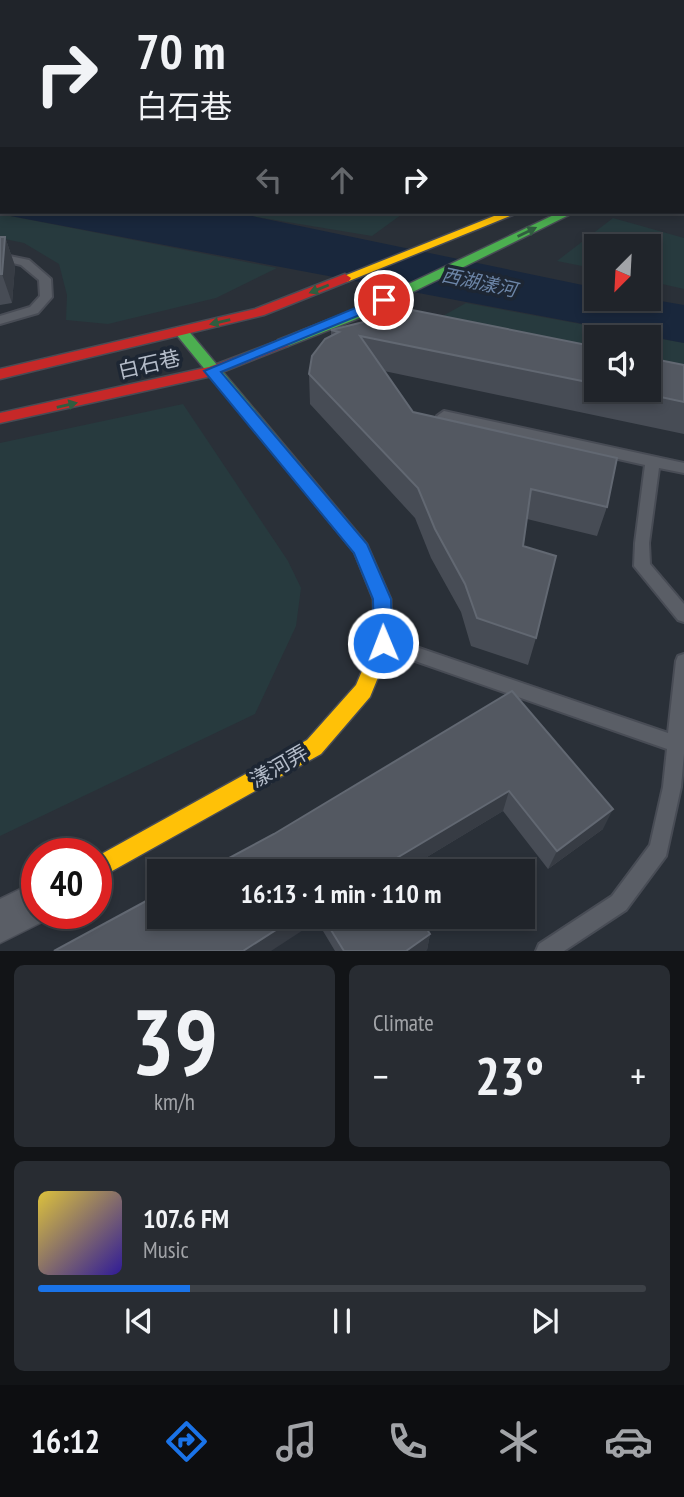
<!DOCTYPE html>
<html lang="en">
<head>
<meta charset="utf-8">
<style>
	body { margin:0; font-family:"PT Sans Narrow","Noto Sans SC",sans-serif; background:#282c32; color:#f1f3f6; height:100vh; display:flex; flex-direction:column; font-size:26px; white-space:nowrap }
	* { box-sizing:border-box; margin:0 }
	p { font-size:23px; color:#a2a4a8 }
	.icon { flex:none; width:38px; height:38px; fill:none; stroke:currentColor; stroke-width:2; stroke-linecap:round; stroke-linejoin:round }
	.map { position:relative; height:951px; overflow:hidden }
	.sheet { display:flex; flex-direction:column; gap:14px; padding:14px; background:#121417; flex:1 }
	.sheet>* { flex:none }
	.hud { position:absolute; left:0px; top:0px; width:684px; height:214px; box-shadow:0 4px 10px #0003,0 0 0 2px #3d4147; background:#20242a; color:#f1f3f6; overflow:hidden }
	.needle { width:46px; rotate:204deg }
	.controls { position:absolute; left:584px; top:234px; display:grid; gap:14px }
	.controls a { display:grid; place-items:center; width:77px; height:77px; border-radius:0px; background:#20242a; box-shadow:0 4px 10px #0003,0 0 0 2px #3d4147; font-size:35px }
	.speed { position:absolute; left:21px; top:838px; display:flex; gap:14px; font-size:35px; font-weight:700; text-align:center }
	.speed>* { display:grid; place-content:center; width:91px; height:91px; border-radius:50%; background:#20242a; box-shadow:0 4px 10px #0003,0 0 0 2px #3d4147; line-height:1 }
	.speed .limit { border:10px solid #d22; background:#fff; color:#111 }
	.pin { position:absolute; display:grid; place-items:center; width:60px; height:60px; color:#fff; margin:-30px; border:4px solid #fff; border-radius:50%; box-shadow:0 2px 7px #0007 }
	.me { position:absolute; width:77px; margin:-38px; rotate:359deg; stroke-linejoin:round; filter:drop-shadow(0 0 5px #0008) }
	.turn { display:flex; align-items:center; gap:24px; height:147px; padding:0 21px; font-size:32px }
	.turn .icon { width:91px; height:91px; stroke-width:2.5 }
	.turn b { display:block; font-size:49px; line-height:60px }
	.lanes { display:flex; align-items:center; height:66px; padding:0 21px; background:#0003; justify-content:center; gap:35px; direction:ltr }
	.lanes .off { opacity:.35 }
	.big { font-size:52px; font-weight:700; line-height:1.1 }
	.sheet .tile { flex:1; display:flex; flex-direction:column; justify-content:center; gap:10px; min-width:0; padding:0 24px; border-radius:10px; background:#282c32 }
	.sheet .dial { align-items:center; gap:0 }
	.dial b { font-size:91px; line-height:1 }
	.song { display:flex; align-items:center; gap:21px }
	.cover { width:84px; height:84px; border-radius:10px; background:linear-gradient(135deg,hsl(50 70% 55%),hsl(250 70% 35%)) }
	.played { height:7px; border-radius:4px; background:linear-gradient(90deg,#1a73e8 25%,#3d4147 25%) }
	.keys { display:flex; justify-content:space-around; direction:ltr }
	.heat { display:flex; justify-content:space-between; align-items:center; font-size:38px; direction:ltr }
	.sheet .tiles { flex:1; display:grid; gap:14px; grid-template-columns:1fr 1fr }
	.tile:last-child { grid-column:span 2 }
	.trip { position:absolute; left:147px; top:859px; width:388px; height:70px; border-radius:0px; background:#20242a; box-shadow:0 4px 10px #0003,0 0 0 2px #3d4147; font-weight:700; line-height:70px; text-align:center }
	.menu { display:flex; height:112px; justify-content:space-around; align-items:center; background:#0d0e11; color:#a2a4a8 }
	.menu .icon { width:49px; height:49px }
	.menu .active { color:#1a73e8 }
	.menu b { font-size:32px; color:#f1f3f6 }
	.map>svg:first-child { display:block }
	.green { fill:#273a3e }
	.water { fill:#19273c }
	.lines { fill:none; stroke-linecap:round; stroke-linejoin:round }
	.lane-casing { stroke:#484c55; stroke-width:4 }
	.street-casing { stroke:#484c55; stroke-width:3 }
	.fast-casing { stroke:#484c55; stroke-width:3 }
	.slow-casing { stroke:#484c55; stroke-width:3 }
	.jam-casing { stroke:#484c55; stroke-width:3 }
	.lane { fill:#5a5e66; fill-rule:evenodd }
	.street { fill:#5a5e66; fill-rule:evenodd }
	.fast { fill:#4caf50; fill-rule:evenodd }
	.slow { fill:#ffc107; fill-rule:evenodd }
	.jam { fill:#c62828; fill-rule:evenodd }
	.wall { fill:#474c55 }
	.shaded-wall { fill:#373c44 }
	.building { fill:#535861; stroke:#626872; stroke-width:2 }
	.oneway { fill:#305d3f }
	.route { fill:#1a73e8; stroke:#114b97; stroke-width:2 }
	.labels { text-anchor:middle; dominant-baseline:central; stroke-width:7; stroke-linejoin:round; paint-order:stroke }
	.far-water-label { font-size:19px; font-style:italic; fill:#6d86a8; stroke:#1d2633 }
	.street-label { font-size:21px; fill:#b4bcc9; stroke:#1d2633 }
</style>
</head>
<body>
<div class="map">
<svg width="684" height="951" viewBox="0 0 684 951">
	<rect width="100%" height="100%" fill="#2a3038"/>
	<path class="green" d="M226,212H405L372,236Z
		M0,214L277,268L216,298L108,324L66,320L67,295L59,264L24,243L0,238Z
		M613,218L684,238V289L649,281V247H597V269L557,261Z
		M466,303L684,343V386L649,379V338H597V368L416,331Z
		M183,404L288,561L301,588L296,626L255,714L0,836V443Z"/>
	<path class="water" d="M0,164L2,212H233L597,288V299H649L684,305V343L0,214Z"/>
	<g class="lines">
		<g class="lane-casing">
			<path id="lane" d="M0,254L29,260L51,279L52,297L38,313L0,324V316L30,307L40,296L39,280L21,265L0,260Z
				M444,411L684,463V473L659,468L649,543L650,564L684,604V622L678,620L634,566L635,543L645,465L439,419L437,416Z
				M384,636L668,733L676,661L678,656L684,654V754L681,787L666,856L626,910L564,951H536L539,944L612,896L650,845L663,787L667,749L378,648L376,643L378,638Z"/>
		</g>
		<g class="street-casing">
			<path id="street" d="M37,881V914H53L52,917L0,943V899Z"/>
		</g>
		<g class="fast-casing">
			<path id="fast" d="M682,125H684V131H682Z
				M682,154H684V160H682Z
				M560,212H575L364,316L288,346L283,347L276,343L278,340L354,310Z
				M181,327L186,328L367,544L391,599L392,630L389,635L383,638L377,635L374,630L373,599L354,552L176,334L174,331L176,328Z"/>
		</g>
		<g class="slow-casing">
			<path id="slow" d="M504,212H520L349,281L345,282L339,278Z
				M383,622L389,625L392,643L370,697L321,754L96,880V857L307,740L356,685L374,643L377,625Z"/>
		</g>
		<g class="jam-casing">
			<path id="jam" d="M345,274L351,278L349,281L264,315L0,379V369L255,309Z
				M283,339L288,340L290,343L288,346L212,376L0,423V413L209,367Z"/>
		</g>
		<use href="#lane" class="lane"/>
		<use href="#street" class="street"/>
		<use href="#fast" class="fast"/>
		<use href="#slow" class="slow"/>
		<use href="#jam" class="jam"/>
	</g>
	<path class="wall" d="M54,0H131L134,2H55Z
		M403,0H484L483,2H403Z
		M0,60L2,61V118H0Z
		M0,237H5L15,266L12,303L0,305Z
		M331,330L597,347V390H649L684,365V434L384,371L413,412L607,507L597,536L527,519L523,546L536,638L528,665L471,646L461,612L431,558L415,518L310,404L309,374L331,335Z
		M512,691L603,829L548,869L503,811L402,872H203L274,834Z
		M159,917H419L430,934L427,950L425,951H335L317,921Z"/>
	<path class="shaded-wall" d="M467,0H484L483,2H467Z
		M684,73V95L682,96V74Z
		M5,237L15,266L12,303L2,274Z
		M509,791L503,811L402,872H385V865Z
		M613,809L603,829L548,869L557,851Z
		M296,917H317V921L271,951H243Z
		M430,934L427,950L425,951H406Z"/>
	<path class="building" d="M81,0H131L134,2H84Z
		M361,0H398L402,2H361Z
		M554,0H684V73L682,74V2H553Z
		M0,60L2,61V92H0Z
		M0,237H5L2,274H0Z
		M412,310L597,347V384L360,336L413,412L617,458L607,507L531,489L523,546L556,556L536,638L477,618L465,584L435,529L418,488L309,374L312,356L325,339L339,332L331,330Z
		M649,358L684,365V402L628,390H649Z
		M512,691L613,809L557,851L509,791L385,865L390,872H203L274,834Z
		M159,894V917H296L243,951H54Z
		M323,917H419L430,934L406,951H344Z"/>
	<defs><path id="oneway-solid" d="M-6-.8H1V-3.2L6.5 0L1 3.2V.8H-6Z" transform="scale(1.75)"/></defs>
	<g class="oneway">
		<use href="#oneway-solid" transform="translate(527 232) rotate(-26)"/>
		<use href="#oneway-solid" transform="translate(319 289) rotate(158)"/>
		<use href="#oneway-solid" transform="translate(220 322) rotate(167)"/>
		<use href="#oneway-solid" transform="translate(67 405) rotate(-13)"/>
	</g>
	<path class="route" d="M384,296L389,298V303L221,372L367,544L391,599L392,643L390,648H377L374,643L373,599L354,553L204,371Z"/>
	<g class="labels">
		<g class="far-water-label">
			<text transform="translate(479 282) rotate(12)">西湖漾河</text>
		</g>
		<g class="street-label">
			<text transform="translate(149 364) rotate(-13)">白石巷</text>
			<text transform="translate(279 766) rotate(-30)">漾河弄</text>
		</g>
	</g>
</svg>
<div class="controls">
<a><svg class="needle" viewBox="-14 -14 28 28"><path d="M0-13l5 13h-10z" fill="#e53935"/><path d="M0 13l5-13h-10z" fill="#a2a4a8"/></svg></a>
<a><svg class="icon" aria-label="sound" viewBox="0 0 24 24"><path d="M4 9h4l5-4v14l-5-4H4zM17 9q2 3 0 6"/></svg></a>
</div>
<div class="speed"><div class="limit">40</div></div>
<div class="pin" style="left:384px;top:300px;background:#d93025"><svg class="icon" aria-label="arrive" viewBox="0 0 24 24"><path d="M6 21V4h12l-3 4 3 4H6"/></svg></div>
<svg class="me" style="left:383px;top:643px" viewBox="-20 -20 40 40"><circle r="17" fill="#1a73e8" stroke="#fff" stroke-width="3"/><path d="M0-11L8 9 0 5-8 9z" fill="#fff"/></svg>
<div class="trip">16:13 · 1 min · 110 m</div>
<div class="hud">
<div class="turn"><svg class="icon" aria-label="right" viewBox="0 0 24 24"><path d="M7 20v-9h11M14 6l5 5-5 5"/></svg><div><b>70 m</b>白石巷</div></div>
<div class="lanes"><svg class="icon off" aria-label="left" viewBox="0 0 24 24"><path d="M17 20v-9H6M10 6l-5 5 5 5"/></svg><svg class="icon off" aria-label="ahead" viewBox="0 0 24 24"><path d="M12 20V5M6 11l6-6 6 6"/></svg><svg class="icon" aria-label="right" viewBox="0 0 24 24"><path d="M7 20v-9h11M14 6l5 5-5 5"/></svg></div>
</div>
</div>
<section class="sheet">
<div class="tiles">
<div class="tile dial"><b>39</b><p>km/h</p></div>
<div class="tile"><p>Climate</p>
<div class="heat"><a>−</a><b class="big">23°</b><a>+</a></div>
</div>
<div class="tile">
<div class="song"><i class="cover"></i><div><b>107.6 FM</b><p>Music</p></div></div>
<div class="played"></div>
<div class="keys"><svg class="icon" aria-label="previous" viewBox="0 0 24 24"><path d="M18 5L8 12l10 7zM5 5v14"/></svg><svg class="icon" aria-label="pause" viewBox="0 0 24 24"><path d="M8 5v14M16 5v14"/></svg><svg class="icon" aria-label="next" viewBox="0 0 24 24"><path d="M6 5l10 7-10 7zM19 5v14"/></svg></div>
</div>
</div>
</section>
<nav class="menu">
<b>16:12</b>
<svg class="icon active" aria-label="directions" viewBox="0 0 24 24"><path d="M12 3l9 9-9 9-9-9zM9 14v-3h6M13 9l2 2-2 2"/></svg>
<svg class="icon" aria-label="music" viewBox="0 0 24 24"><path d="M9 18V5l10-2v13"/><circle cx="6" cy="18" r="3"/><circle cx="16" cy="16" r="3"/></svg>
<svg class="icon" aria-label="phone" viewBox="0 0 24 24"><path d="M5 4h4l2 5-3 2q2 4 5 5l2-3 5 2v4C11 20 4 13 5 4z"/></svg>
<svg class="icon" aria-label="climate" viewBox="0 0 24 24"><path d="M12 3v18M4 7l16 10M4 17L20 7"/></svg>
<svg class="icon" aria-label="car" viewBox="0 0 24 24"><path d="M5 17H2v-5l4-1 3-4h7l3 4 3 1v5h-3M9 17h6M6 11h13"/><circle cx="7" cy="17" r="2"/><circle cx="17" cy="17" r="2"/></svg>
</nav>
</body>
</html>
